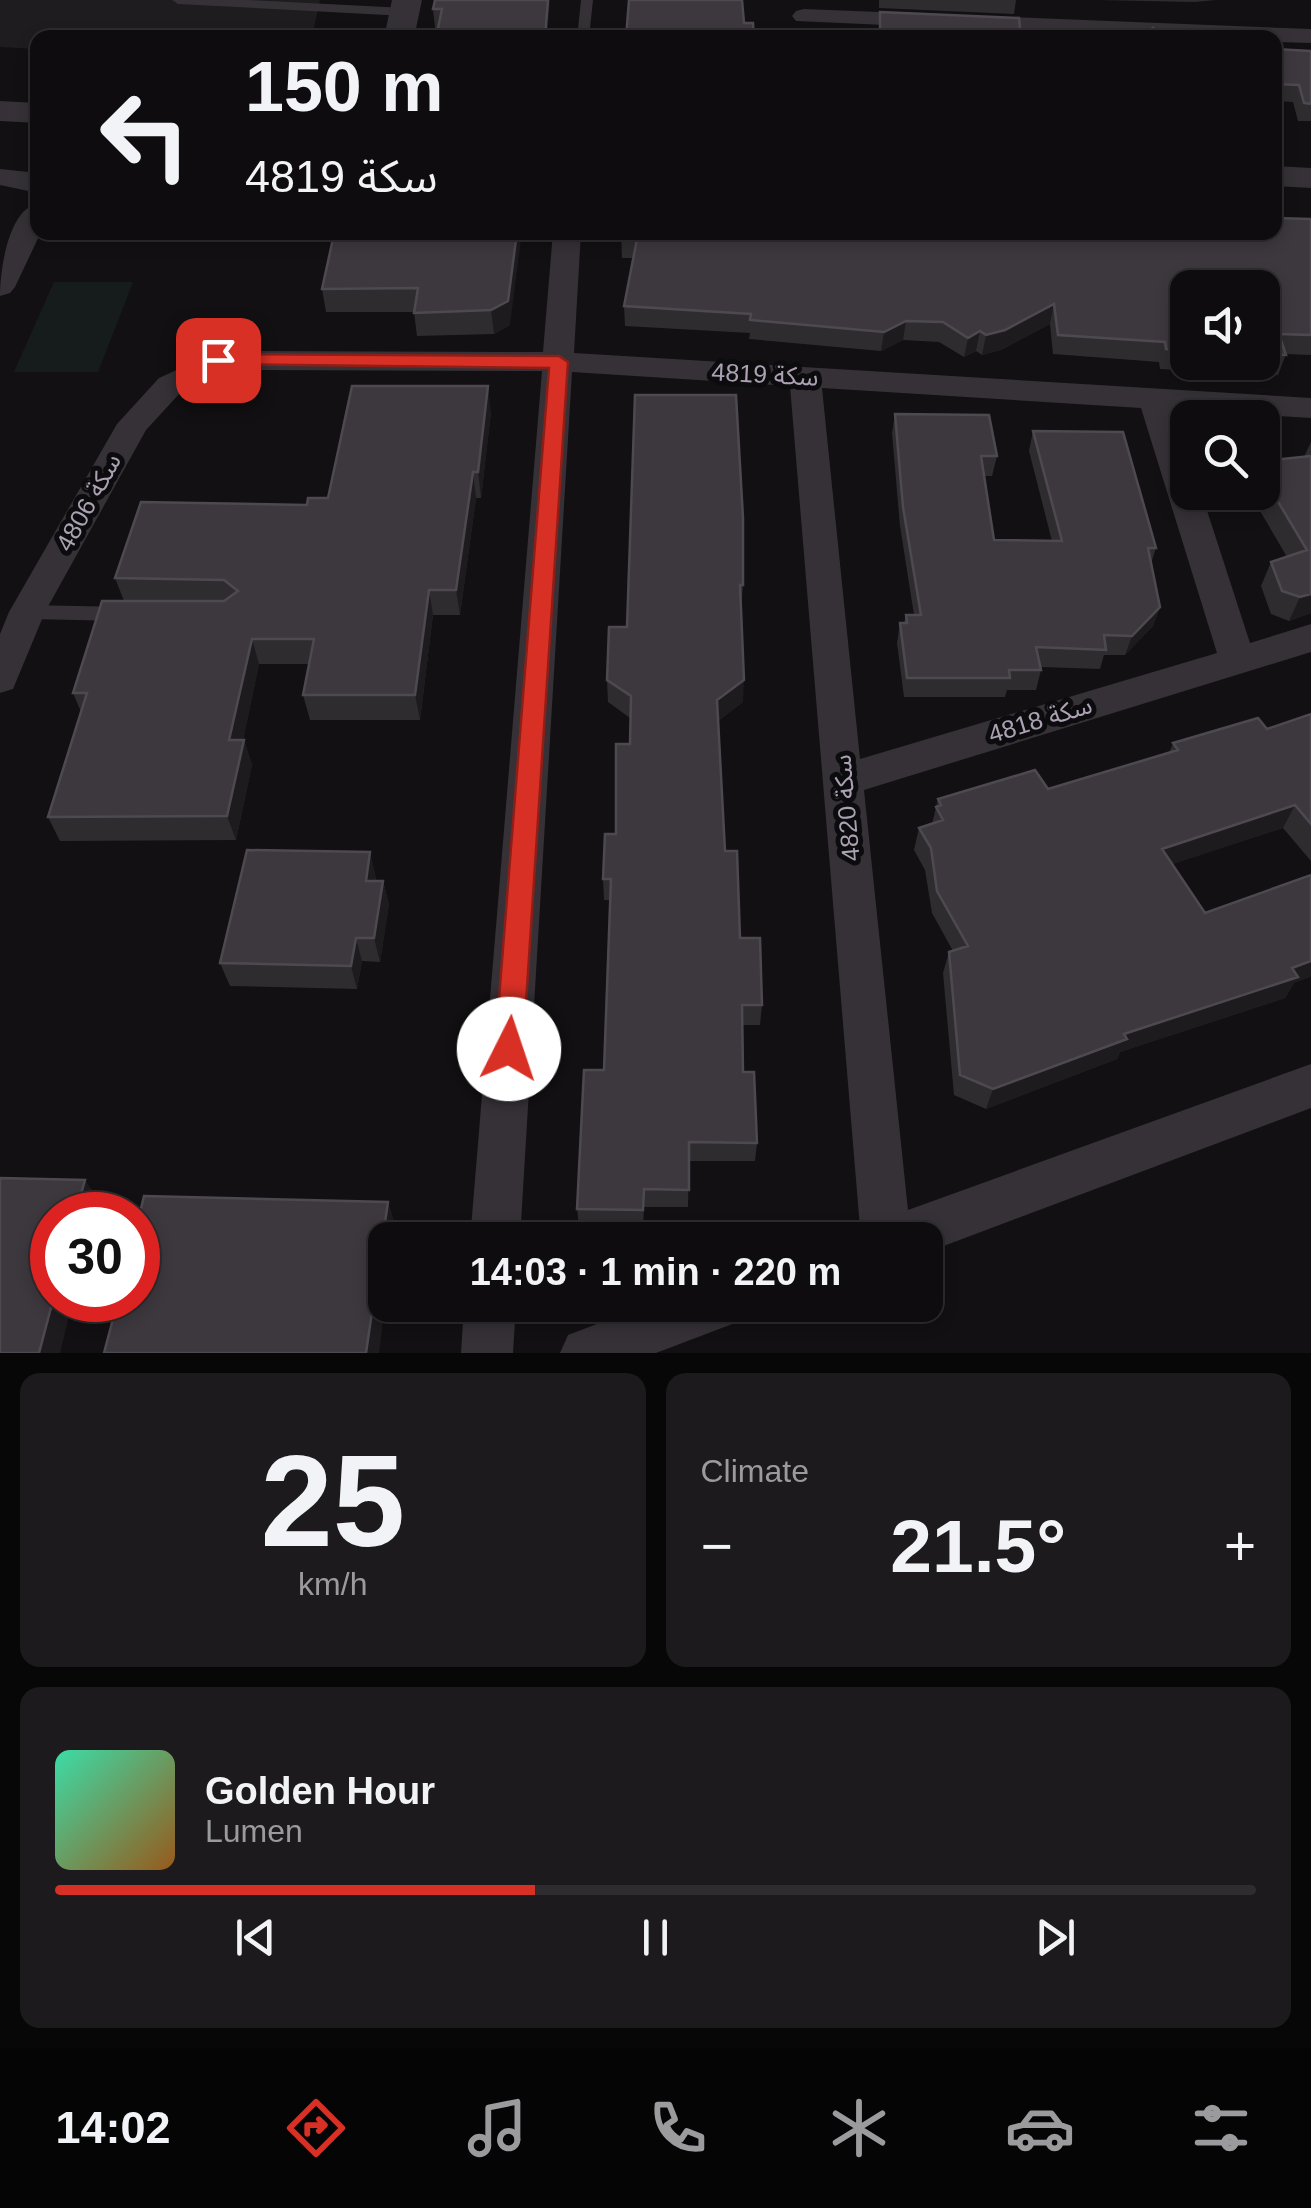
<!DOCTYPE html>
<html lang="en">
<head>
<meta charset="utf-8">
<style>
	body { margin:0; font-family:Arial,"Noto Sans Arabic",sans-serif; background:#1c1a1c; color:#f1f3f6; height:100vh; display:flex; flex-direction:column; font-size:38px; white-space:nowrap }
	* { box-sizing:border-box; margin:0 }
	p { font-size:32px; color:#9b9b9e }
	.icon { flex:none; width:55px; height:55px; fill:none; stroke:currentColor; stroke-width:2; stroke-linecap:round; stroke-linejoin:round }
	.map { position:relative; height:1353px; overflow:hidden }
	.details { display:flex; flex-direction:column; gap:20px; padding:20px; background:#080708; flex:1 }
	.details>* { flex:none }
	.hud { position:absolute; left:30px; top:30px; width:1252px; height:210px; border-radius:20px; box-shadow:0 5px 15px #0003,0 0 0 2px #2e2c2e; background:#0e0c0e; color:#f1f3f6; overflow:hidden }
	.buttons { position:absolute; left:1170px; top:270px; display:grid; gap:20px }
	.buttons a { display:grid; place-items:center; width:110px; height:110px; border-radius:20px; background:#0e0c0e; box-shadow:0 5px 15px #0003,0 0 0 2px #2e2c2e; font-size:50px }
	.speed { position:absolute; left:30px; top:1192px; display:flex; gap:20px; font-size:50px; font-weight:700; text-align:center }
	.speed>* { display:grid; place-content:center; width:130px; height:130px; border-radius:50%; background:#0e0c0e; box-shadow:0 5px 15px #0003,0 0 0 2px #2e2c2e; line-height:1 }
	.speed .limit { border:15px solid #d22; background:#fff; color:#111 }
	.pin { position:absolute; display:grid; place-items:center; width:85px; height:85px; color:#fff; margin:-42px; border-radius:20px; box-shadow:0 5px 15px #0006 }
	.me { position:absolute; width:110px; margin:-55px; rotate:4deg; stroke-linejoin:round; filter:drop-shadow(0 0 8px #0008) }
	.turn { display:flex; align-items:center; gap:35px; height:210px; padding:0 50px; font-size:45px }
	.turn .icon { width:130px; height:130px; stroke-width:2.5 }
	.turn b { display:block; font-size:70px; line-height:85px }
	.big { font-size:75px; font-weight:800; line-height:1.1 }
	.details .card { flex:1; display:flex; flex-direction:column; justify-content:center; gap:15px; min-width:0; padding:0 35px; border-radius:20px; background:#1c1a1c }
	.details .dial { align-items:center; gap:0 }
	.dial b { font-size:130px; line-height:1 }
	.song { display:flex; align-items:center; gap:30px }
	.cover { width:120px; height:120px; border-radius:15px; background:linear-gradient(135deg,hsl(160 70% 55%),hsl(30 70% 35%)) }
	.played { height:10px; border-radius:5px; background:linear-gradient(90deg,#d93025 40%,#2e2c2e 40%) }
	.keys { display:flex; justify-content:space-around; direction:ltr }
	.heat { display:flex; justify-content:space-between; align-items:center; font-size:55px; direction:ltr }
	.details .tiles { flex:1; display:grid; gap:20px; grid-template-columns:1fr 1fr }
	.card:last-child { grid-column:span 2 }
	.trip { position:absolute; left:368px; top:1222px; width:575px; height:100px; border-radius:20px; background:#0e0c0e; box-shadow:0 5px 15px #0003,0 0 0 2px #2e2c2e; font-weight:800; line-height:100px; text-align:center }
	.dock { display:flex; height:160px; justify-content:space-around; align-items:center; background:#060506; color:#9b9b9e }
	.dock .icon { width:70px; height:70px }
	.dock .active { color:#d93025 }
	.dock b { font-size:45px; color:#f1f3f6 }
	.map>svg:first-child { display:block }
	.built { fill:#1e1c1f }
	.green { fill:#161c1c }
	.lines { fill:none; stroke-linecap:round; stroke-linejoin:round }
	.service { fill:#353137; fill-rule:evenodd }
	.minor { fill:#353137; fill-rule:evenodd }
	.tertiary { fill:#353137; fill-rule:evenodd }
	.wall { fill:#2f2c30; fill-rule:evenodd }
	.shaded-wall { fill:#1e1b1e }
	.building { fill:#3d383e; stroke:#4e4950; stroke-width:2.5 }
	.route { fill:#d93025; stroke:#8d1f18; stroke-width:2.5 }
	.labels { text-anchor:middle; dominant-baseline:central; stroke-width:10; stroke-linejoin:round; paint-order:stroke }
	.street-label { font-size:25px; fill:#aca1b3; stroke:#0c0b0d }
</style>
</head>
<body>
<div class="map">
<svg width="1311" height="1353" viewBox="0 0 1311 1353">
	<rect width="100%" height="100%" fill="#121012"/>
	<path class="built" d="M0,0H320L312,37L38,38L37,49L0,47Z"/>
	<path class="green" d="M54,282H133L98,372H14Z"/>
	<g class="lines">
		<path class="service" d="M172,0H248L405,8L411,12L405,16L178,4Z
			M581,0H593L589,38H577Z
			M27,605L125,607L135,614L125,621L27,619L17,612Z"/>
		<path class="minor" d="M804,9L1311,29V43L1275,42V38H1169L796,21L792,16L796,11Z
			M0,169L38,173V193L0,185Z
			M38,203V232H41L15,287L10,293L0,296C0,270 8,210 38,203Z
			M553,232H581L574,353L1311,398V418L1173,410L1188,453V492H1201L1250,643L1311,624V652L864,790L908,1210L1311,1064V1108L925,1253V1240H861L790,386L572,372L520,1240H470L542,371L224,370L181,392L146,430L45,612L13,689L0,693V634L9,612L117,424L159,378L218,351L543,352ZM822,388L1141,408L1217,653L860,759Z
			M464,1305H516L513,1353H461Z
			M647,1305H743L735,1323L656,1353H560L568,1335Z"/>
		<path class="tertiary" d="M392,0H422L414,38H384Z
			M0,101L38,103V123L0,121Z
			M1275,166L1311,168V188L1275,186Z"/>
	</g>
	<path class="wall" d="M435,0L547,38L435,28L433,9Z
		M879,0H1016L1014,14L879,8Z
		M1097,0H1216L1195,2Z
		M1275,49L1311,51V121H1298L1293,102L1275,101Z
		M1311,219V355L1286,354L1278,375L1160,369L1159,362L1053,354L1050,324L1001,350L982,355L976,351L964,357L939,342L903,340L881,351L749,339L750,333L625,326L624,306L634,258H622L621,232ZM1188,288H1262V362H1188Z
		M429,233L510,325L494,334L417,336L414,312H326L322,289Z
		M635,395L743,585L741,608L743,702L718,721L725,851L740,938L762,1005L760,1025H742L743,1072L757,1143L755,1161H689L688,1207H644L643,1227L579,1226L577,1209L604,1070L610,900H604L603,879L616,834L630,744V718L608,702L607,680L627,627Z
		M491,412L481,498H476L460,615H433L420,720H310L303,695L309,664H259L243,740H244L252,765L236,840L60,841L48,817L81,712L73,693L124,601L115,578L307,505L328,498Z
		M895,414L997,456L992,476H984L994,540L1052,541L1029,451L1033,431L1156,548L1151,563L1160,607L1153,626L1125,655H1104L1100,669L1041,667V670L1036,690H1007L1005,697H904L897,643L900,623H904L906,615H914L900,526L892,433Z
		M1311,442V613L1289,621L1271,614L1261,586L1271,562L1287,557L1249,492H1262V461L1304,457Z
		M1311,714V861L1283,828L1172,864L1205,913L1294,983L1285,998L1120,1052L1117,1059L986,1109L954,1095L943,973L949,952L953,951L932,913L925,870L914,850L919,828L932,824L938,799L1048,789L1169,753L1173,743L1267,729Z
		M376,877V881H383L389,904L380,962L362,961L357,989L230,986L220,963Z"/>
	<path class="shaded-wall" d="M548,0H550L547,38H545Z
		M517,232H522L510,325L494,334L491,310Z
		M1054,304L1050,324L1001,350L982,355L986,335Z
		M906,321L903,340L881,351L884,332Z
		M980,331L976,351L964,357L968,338Z
		M488,386L491,412L481,498L478,472Z
		M473,472L476,498L460,615L456,590Z
		M429,590L433,615L420,720L415,695Z
		M1311,594V613L1289,621L1300,597Z
		M1160,607L1153,626L1125,655L1132,636Z
		M252,639L259,664L238,765L229,740Z
		M744,680L743,702L716,722L717,700Z
		M244,740L252,765L236,840L227,816Z
		M1295,805L1283,828L1152,871L1162,849Z
		M370,852L376,877L372,904L366,881Z
		M383,881L389,904L380,962L374,938Z
		M356,938L362,961L357,989L351,966Z
		M1311,961V977L1294,983L1285,998L1120,1052L1117,1059L986,1109L993,1089L1124,1034Z
		M85,1180L99,1200L95,1215H75Z
		M388,1202L396,1227L394,1240H385V1305L379,1353H366Z
		M53,1300H73L60,1353H39Z"/>
	<path class="building" d="M435,0H548L545,38H436L442,9H433Z
		M629,0H742L744,23H753L754,38H626Z
		M880,12L1019,18L1021,38H880Z
		M1153,28L1156,38H1134Z
		M1275,49L1311,51V104L1304,103L1299,85L1275,84Z
		M1275,218L1311,219V335L1279,334L1286,355L1262,354V288H1188V350L1166,349L1165,342L1058,335L1054,304L1005,330L986,335L980,331L968,338L943,322L906,321L884,332L750,320L751,314L624,306L637,239L621,238V232H1275Z
		M517,232L508,301L491,310L414,313L418,288L322,289L334,234Z
		M352,386H488L478,472H473L456,590H429L415,695H303L314,639H252L229,740H244L227,816L48,817L87,693H73L102,601H224L238,591L224,580L115,578L141,502L307,505L308,498H328Z
		M635,395H736L743,518V585H740L744,680L717,700L725,851H737L740,938H760L762,1005H742L743,1072H754L757,1143L689,1142V1190L644,1189L643,1210L577,1209L584,1070H604L611,879H603L605,834H616V744H630L631,696L607,680L609,627H627Z
		M895,414L989,415L997,456H981L994,540L1062,541L1033,431L1123,432L1156,548H1148L1160,607L1132,636L1104,635L1106,650L1036,647L1041,670H1009L1010,678H907L900,623H907L906,615H921L903,507Z
		M1311,456V594L1300,597L1282,591L1271,562L1307,550L1262,475V461Z
		M1311,714V824L1295,805L1162,849L1205,913L1311,875V961L1292,968L1298,977L1124,1034L1127,1039L993,1089L960,1075L949,952L968,946L937,891L931,848L919,828L943,820L936,807L941,805L938,799L1035,770L1048,789L1178,750L1173,743L1258,718L1267,729Z
		M247,850L370,852L366,881H383L374,938H356L351,966L220,963Z
		M0,1178L85,1180L75,1215H52L53,1300L39,1353H0Z
		M144,1196L388,1202L366,1353H104L118,1300H138V1221Z"/>
	<path class="route" d="M218,354L559,356L568,362L523,1049L519,1058L509,1062L499,1058L495,1049L549,368L212,364L209,360Z"/>
	<g class="labels">
		<g class="street-label">
			<text transform="translate(765 374) rotate(3)">سكة 4819</text>
			<text transform="translate(88 502) rotate(-61)">سكة 4806</text>
			<text transform="translate(1040 719) rotate(-17)">سكة 4818</text>
			<text transform="translate(846 808) rotate(-95)">سكة 4820</text>
		</g>
	</g>
</svg>
<div class="buttons">
<a><svg class="icon" aria-label="sound" viewBox="0 0 24 24"><path d="M4 9h4l5-4v14l-5-4H4zM17 9q2 3 0 6"/></svg></a>
<a><svg class="icon" aria-label="search" viewBox="0 0 24 24"><circle cx="10" cy="10" r="6"/><path d="M15 15l6 6"/></svg></a>
</div>
<div class="speed"><div class="limit">30</div></div>
<div class="pin" style="left:218px;top:360px;background:#d93025"><svg class="icon" aria-label="arrive" viewBox="0 0 24 24"><path d="M6 21V4h12l-3 4 3 4H6"/></svg></div>
<svg class="me" style="left:509px;top:1049px" viewBox="-20 -20 40 40"><circle r="19" fill="#fff"/><path d="M0-13L10 11 0 6-10 11z" fill="#d93025"/></svg>
<div class="trip">14:03 · 1 min · 220 m</div>
<div class="hud">
<div class="turn"><svg class="icon" aria-label="left" viewBox="0 0 24 24"><path d="M17 20v-9H6M10 6l-5 5 5 5"/></svg><div><b>150 m</b>سكة 4819</div></div>
</div>
</div>
<section class="details">
<div class="tiles">
<div class="card dial"><b>25</b><p>km/h</p></div>
<div class="card"><p>Climate</p>
<div class="heat"><a>−</a><b class="big">21.5°</b><a>+</a></div>
</div>
<div class="card">
<div class="song"><i class="cover"></i><div><b>Golden Hour</b><p>Lumen</p></div></div>
<div class="played"></div>
<div class="keys"><svg class="icon" aria-label="previous" viewBox="0 0 24 24"><path d="M18 5L8 12l10 7zM5 5v14"/></svg><svg class="icon" aria-label="pause" viewBox="0 0 24 24"><path d="M8 5v14M16 5v14"/></svg><svg class="icon" aria-label="next" viewBox="0 0 24 24"><path d="M6 5l10 7-10 7zM19 5v14"/></svg></div>
</div>
</div>
</section>
<nav class="dock">
<b>14:02</b>
<svg class="icon active" aria-label="directions" viewBox="0 0 24 24"><path d="M12 3l9 9-9 9-9-9zM9 14v-3h6M13 9l2 2-2 2"/></svg>
<svg class="icon" aria-label="music" viewBox="0 0 24 24"><path d="M9 18V5l10-2v13"/><circle cx="6" cy="18" r="3"/><circle cx="16" cy="16" r="3"/></svg>
<svg class="icon" aria-label="phone" viewBox="0 0 24 24"><path d="M5 4h4l2 5-3 2q2 4 5 5l2-3 5 2v4C11 20 4 13 5 4z"/></svg>
<svg class="icon" aria-label="climate" viewBox="0 0 24 24"><path d="M12 3v18M4 7l16 10M4 17L20 7"/></svg>
<svg class="icon" aria-label="car" viewBox="0 0 24 24"><path d="M5 17H2v-5l4-1 3-4h7l3 4 3 1v5h-3M9 17h6M6 11h13"/><circle cx="7" cy="17" r="2"/><circle cx="17" cy="17" r="2"/></svg>
<svg class="icon" aria-label="filters" viewBox="0 0 24 24"><path d="M4 7h16M4 17h16"/><circle cx="9" cy="7" r="2"/><circle cx="15" cy="17" r="2"/></svg>
</nav>
</body>
</html>
